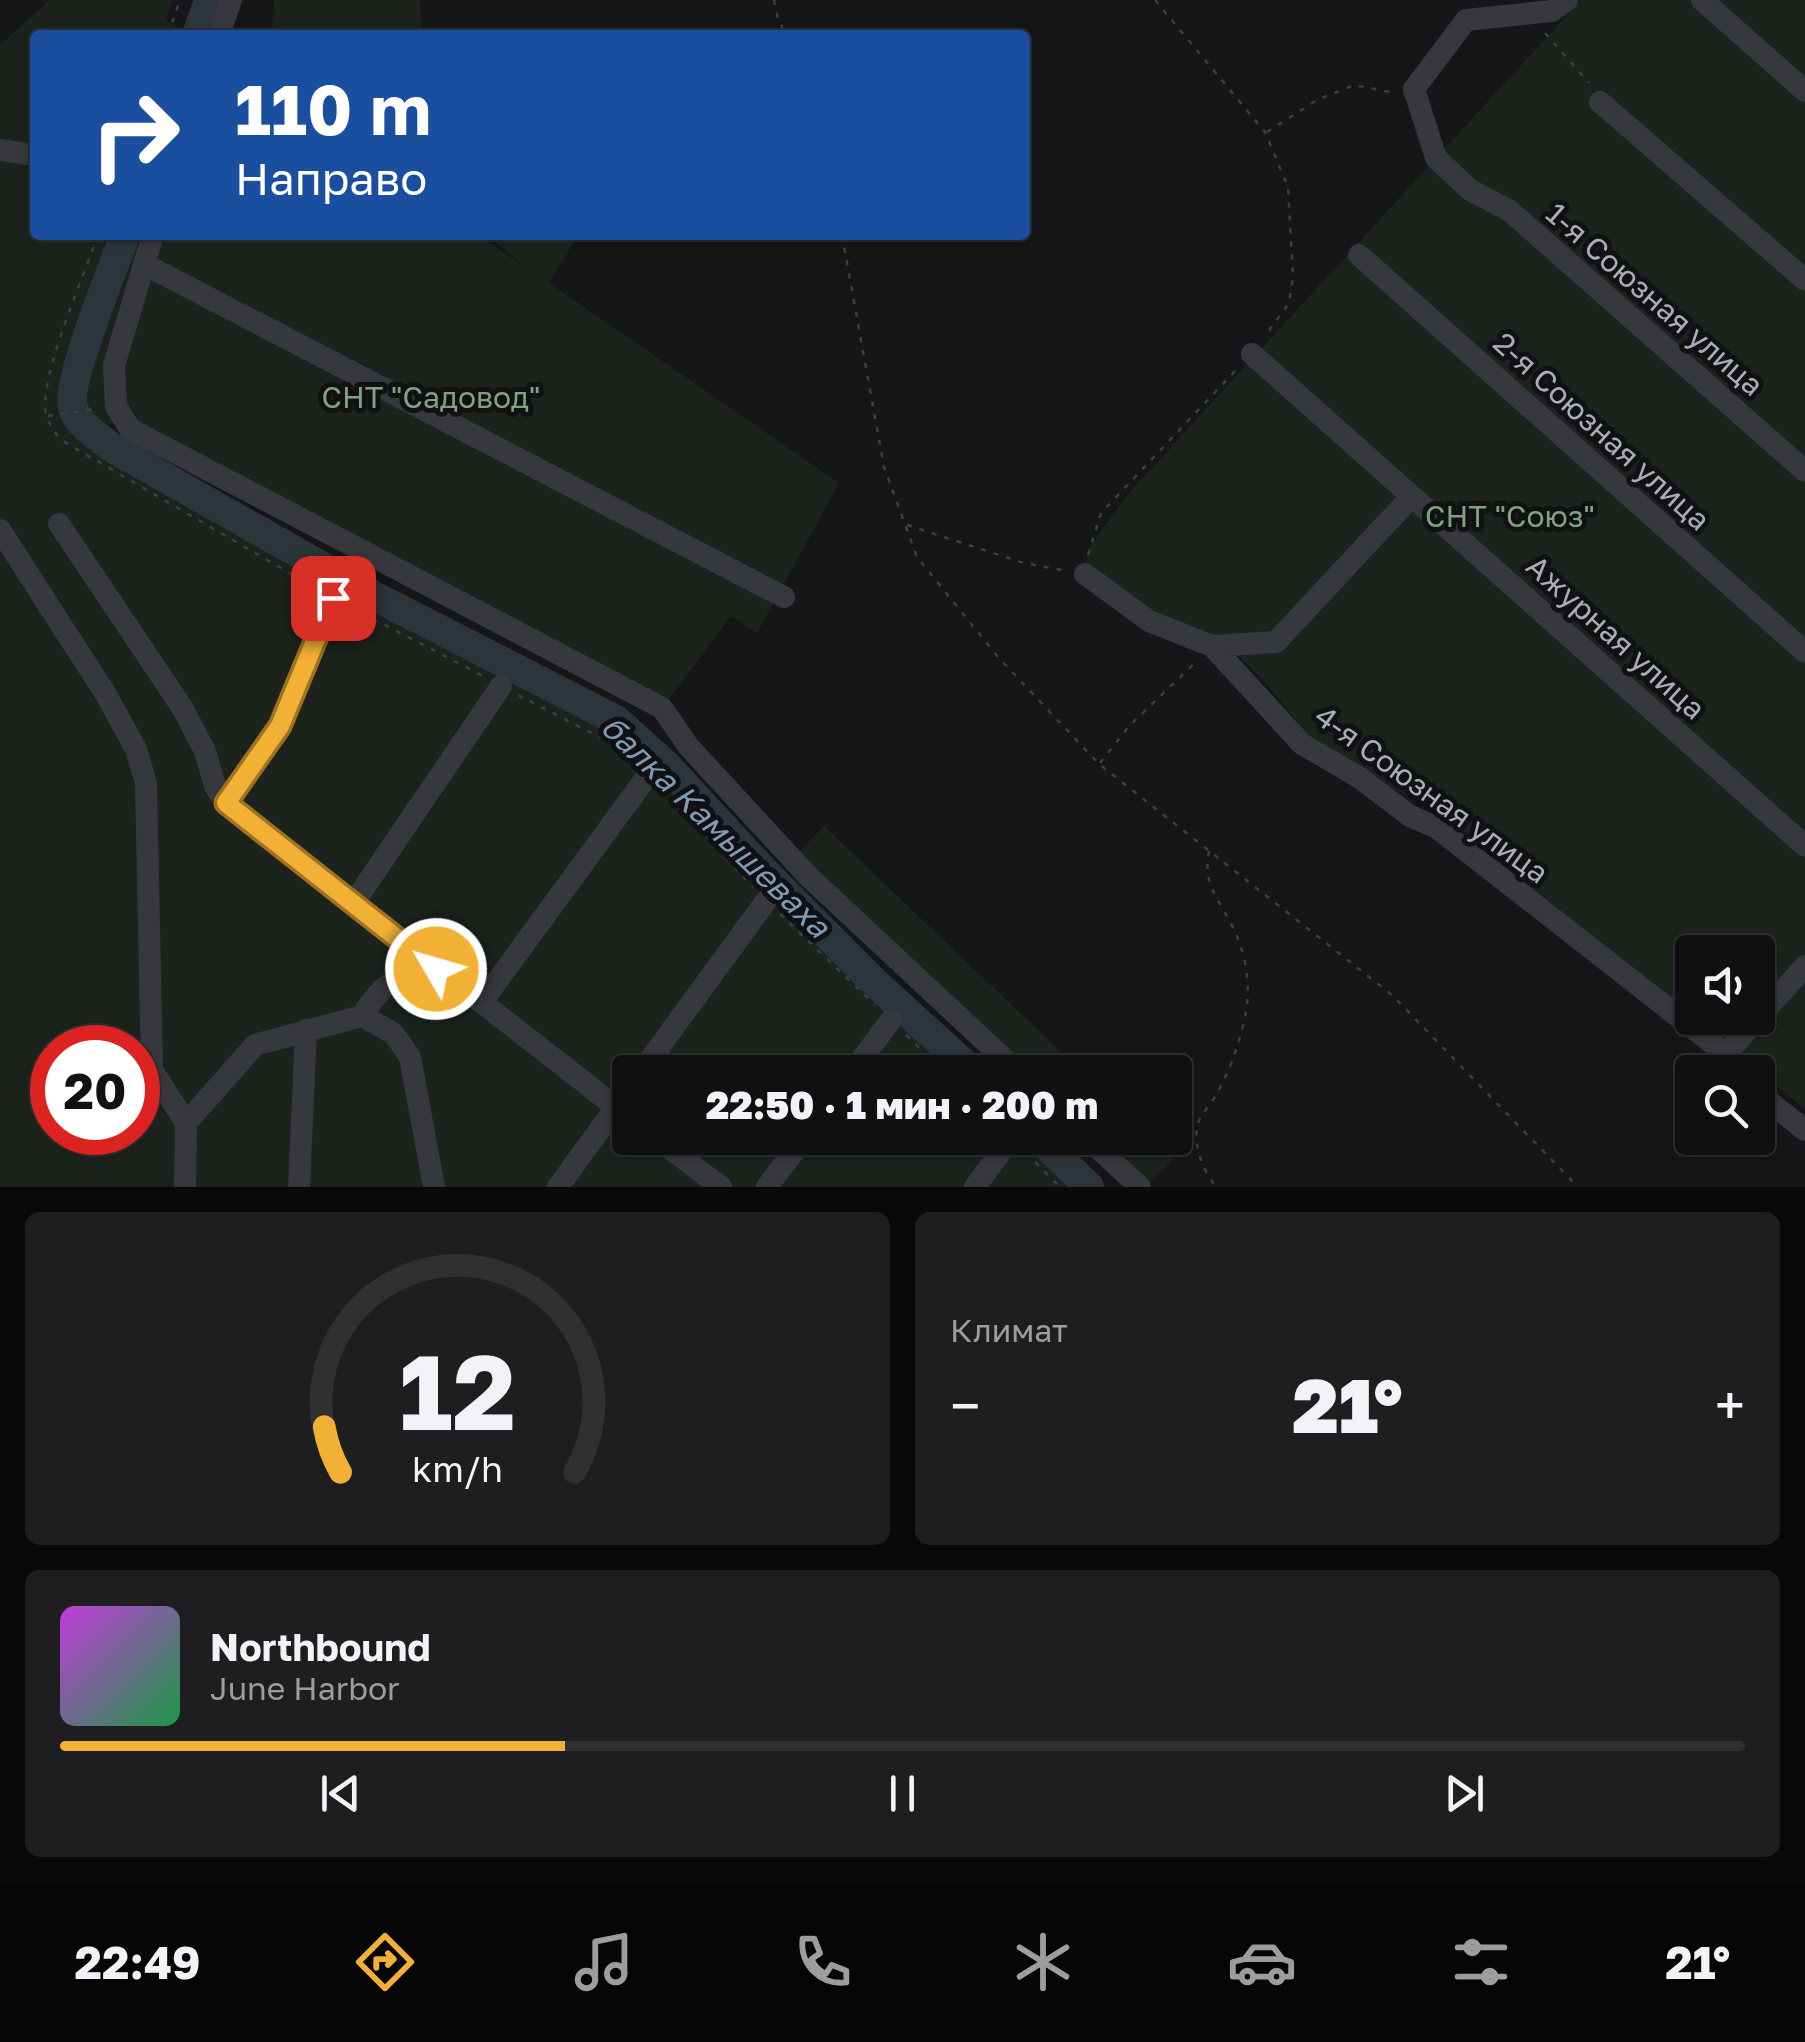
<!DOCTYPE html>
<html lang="ru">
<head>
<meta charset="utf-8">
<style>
	body { margin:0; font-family:"Golos Text",sans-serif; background:#1e1e20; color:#f1f3f6; height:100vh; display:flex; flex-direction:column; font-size:38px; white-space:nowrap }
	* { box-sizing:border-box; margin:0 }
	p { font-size:32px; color:#9c9d9f }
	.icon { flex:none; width:55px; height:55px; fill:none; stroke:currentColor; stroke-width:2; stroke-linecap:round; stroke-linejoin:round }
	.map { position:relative; height:1187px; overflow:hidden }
	.side { display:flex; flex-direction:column; gap:25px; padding:25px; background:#09090a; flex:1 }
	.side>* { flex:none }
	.hud { position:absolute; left:30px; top:30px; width:1000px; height:210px; border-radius:10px; box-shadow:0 2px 8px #0004,0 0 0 2px #303032; background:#1a4fa0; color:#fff; overflow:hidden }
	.tools { position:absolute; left:1675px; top:935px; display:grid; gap:20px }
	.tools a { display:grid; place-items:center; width:100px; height:100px; border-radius:10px; background:#101012; box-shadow:0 2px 8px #0004,0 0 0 2px #303032; font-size:50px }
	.speed { position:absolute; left:30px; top:1025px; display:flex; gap:20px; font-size:50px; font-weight:700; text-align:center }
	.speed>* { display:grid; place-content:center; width:130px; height:130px; border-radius:50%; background:#101012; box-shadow:0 2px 8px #0004,0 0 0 2px #303032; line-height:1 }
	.speed .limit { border:15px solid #d22; background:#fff; color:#111 }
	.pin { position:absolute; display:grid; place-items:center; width:85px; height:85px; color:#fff; margin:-42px; border-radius:20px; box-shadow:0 5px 15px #0006 }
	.me { position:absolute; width:110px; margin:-55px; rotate:308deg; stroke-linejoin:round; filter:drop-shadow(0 0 8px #0008) }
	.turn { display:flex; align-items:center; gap:35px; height:210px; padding:0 40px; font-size:45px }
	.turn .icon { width:130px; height:130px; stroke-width:2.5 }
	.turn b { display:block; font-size:70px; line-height:85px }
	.big { font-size:75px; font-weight:800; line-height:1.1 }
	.side .card { flex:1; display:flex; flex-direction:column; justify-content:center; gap:15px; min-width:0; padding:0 35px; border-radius:15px; background:#1e1e20 }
	.side .dial { align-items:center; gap:0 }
	.dial svg { height:260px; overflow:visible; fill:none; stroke:#303032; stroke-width:7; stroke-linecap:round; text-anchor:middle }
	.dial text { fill:#f1f3f6; stroke:none }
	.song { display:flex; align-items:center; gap:30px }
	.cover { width:120px; height:120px; border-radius:15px; background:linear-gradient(135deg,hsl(290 70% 55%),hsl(140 70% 35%)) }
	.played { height:10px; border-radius:5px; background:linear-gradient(90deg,#f2b134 30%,#303032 30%) }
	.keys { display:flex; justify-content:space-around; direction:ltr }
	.heat { display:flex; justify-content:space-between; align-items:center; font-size:55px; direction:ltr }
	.side .tiles { flex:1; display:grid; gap:25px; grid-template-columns:1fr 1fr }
	.card:last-child { grid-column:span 2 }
	.trip { position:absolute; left:612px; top:1055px; width:580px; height:100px; border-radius:10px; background:#101012; box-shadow:0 2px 8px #0004,0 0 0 2px #303032; font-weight:800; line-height:100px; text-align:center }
	.tab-bar { display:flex; height:160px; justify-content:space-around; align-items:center; background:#060607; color:#9c9d9f }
	.tab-bar .icon { width:70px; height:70px }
	.tab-bar .active { color:#f2b134 }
	.tab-bar b { font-size:45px; color:#f1f3f6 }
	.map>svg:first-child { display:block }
	.green { fill:#1c231d; fill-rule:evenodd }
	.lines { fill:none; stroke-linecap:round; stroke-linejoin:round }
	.river { stroke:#2c353c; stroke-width:30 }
	.path { stroke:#3d3f44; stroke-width:2.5; stroke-dasharray:5 8; stroke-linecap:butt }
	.minor { stroke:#37383d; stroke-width:22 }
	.route-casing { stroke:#9d7322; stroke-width:25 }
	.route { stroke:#f2b134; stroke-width:18 }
	.labels { text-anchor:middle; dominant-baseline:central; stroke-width:10; stroke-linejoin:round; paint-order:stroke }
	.street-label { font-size:30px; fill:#a8adb8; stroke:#111113 }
	.park-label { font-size:30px; fill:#7fa381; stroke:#111113 }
	.water-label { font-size:32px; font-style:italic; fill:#7f9bb3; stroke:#111113 }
</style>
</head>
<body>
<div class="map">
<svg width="1805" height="1187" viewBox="0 0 1805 1187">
	<rect width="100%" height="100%" fill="#161618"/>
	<path class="green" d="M50,0H172L166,19L189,35H35V235H479L529,270L487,235H578L549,283L839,483L757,633L731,616L665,705L125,421L80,429L609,729L664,773L956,1072H630V1138H1019L1068,1187H0V45ZM52,1048H138V1132H52Z
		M274,0H420L422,35H272Z
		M1581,0H1805V1109L1426,801L1368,782L1310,737L1267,684L1226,644L1151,610L1085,574L1089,548L1129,493ZM1692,952H1758V1018H1692Z
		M824,826L1082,1072H1029L799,852Z
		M1096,1138H1150L1173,1160L1147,1186Z"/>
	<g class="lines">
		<path class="river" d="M197,35L209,0
			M125,235C114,266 65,384 73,408C78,425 98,436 111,447L376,597L616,720L668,767L760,867L872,980L973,1072
			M1039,1138L1089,1187"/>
		<path class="path" d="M774,0L778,19L786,35
			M1155,0L1265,132L1288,187L1293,277L1289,303L1265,336
			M1545,33L1589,83
			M168,35L180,0
			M1267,132L1317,100L1354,85L1395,93
			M98,235C83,278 45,364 45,406C45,419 53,430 61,440L317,589
			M842,235L884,467L917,557L998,657L1099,764L1392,995L1578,1187
			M48,416L95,409
			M907,525L1024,563L1067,571
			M1088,555L1101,513L1237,369
			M350,607L485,677
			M518,695L617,746L632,761
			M1100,763L1130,725L1198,660
			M663,791L753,887
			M1209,851C1203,883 1216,895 1230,922C1245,949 1251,981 1246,1011C1241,1040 1230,1071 1215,1097C1210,1105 1201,1114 1198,1123C1192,1143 1203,1173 1217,1187
			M780,914L875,1005
			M906,1035L944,1072
			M1026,1153L1060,1187"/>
		<path class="minor" d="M1567,0L1552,11L1466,20L1414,89L1436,158L1470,190L1510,211L1805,471
			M1702,0L1805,91
			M219,35L231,0
			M1600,102L1805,280
			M0,150L35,155
			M153,235L114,365L116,406L130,429L662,708L689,747L808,876L1018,1072
			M1359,255L1805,652
			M144,264L784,597
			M1252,354L1805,846
			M59,524L183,709L205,751L215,786L226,803L630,1118
			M0,530L105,693L136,749L146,783L152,1070L186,1123L185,1187
			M1085,574L1149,621L1212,646L1302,744L1360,778L1410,816L1436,827L1726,1054L1741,1072
			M1212,646L1276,642L1412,496
			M226,803L280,725L333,598
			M353,904L501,686
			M481,1003L648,775
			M362,1016L393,1033L410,1057L434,1187
			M1726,1054L1805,966
			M641,1072L766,901
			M852,1072L891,1020
			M1758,1093L1805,1130
			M186,1123L255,1045L362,1016C385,979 395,978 436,969
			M656,1138L721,1187
			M1087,1138L1140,1187
			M299,1187L306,1030
			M558,1187L630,1088
			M767,1187L804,1138
			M975,1187L1011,1138"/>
	</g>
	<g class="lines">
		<g class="route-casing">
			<path id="route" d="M333,598L280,726L226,803L436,969"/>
		</g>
		<use href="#route" class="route"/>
	</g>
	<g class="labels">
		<g class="street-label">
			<text transform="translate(1655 299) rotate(41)">1-я Союзная улица</text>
			<text transform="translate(1602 431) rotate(42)">2-я Союзная улица</text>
			<text transform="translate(1616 637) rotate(42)">Ажурная улица</text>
			<text transform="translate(1432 794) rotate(36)">4-я Союзная улица</text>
		</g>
		<g class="park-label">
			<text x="431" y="397">СНТ "Садовод"</text>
			<text x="1510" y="516">СНТ "Союз"</text>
		</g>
		<g class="water-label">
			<text transform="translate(716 826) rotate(44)">балка Камышеваха</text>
		</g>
	</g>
</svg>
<div class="tools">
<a><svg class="icon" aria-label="sound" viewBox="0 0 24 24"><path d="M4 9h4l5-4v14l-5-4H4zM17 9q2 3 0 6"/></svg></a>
<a><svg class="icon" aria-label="search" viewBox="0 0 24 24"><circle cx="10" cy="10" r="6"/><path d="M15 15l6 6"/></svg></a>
</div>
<div class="speed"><div class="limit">20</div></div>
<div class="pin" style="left:333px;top:598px;background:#d93025"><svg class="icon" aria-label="arrive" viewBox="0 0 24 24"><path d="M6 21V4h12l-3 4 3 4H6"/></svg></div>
<svg class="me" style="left:436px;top:969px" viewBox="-20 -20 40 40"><circle r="17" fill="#f2b134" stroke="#fff" stroke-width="3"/><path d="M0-11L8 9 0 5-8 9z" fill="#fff"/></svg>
<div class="trip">22:50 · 1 мин · 200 m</div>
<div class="hud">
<div class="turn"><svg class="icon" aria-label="right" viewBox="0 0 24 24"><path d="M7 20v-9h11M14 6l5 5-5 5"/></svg><div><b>110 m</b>Направо</div></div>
</div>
</div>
<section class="side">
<div class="tiles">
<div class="card dial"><svg viewBox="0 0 100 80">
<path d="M14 69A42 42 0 1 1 86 69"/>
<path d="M14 69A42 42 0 0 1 9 55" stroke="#f2b134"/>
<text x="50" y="56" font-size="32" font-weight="700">12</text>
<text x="50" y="72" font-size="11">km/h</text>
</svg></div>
<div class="card"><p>Климат</p>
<div class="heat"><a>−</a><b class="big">21°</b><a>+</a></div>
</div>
<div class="card">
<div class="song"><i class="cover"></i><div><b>Northbound</b><p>June Harbor</p></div></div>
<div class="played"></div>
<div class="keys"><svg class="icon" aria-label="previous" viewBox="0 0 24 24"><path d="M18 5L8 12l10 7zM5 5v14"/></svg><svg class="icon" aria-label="pause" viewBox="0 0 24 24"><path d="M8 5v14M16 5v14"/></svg><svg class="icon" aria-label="next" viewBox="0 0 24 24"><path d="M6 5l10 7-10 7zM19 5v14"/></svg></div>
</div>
</div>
</section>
<nav class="tab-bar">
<b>22:49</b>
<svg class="icon active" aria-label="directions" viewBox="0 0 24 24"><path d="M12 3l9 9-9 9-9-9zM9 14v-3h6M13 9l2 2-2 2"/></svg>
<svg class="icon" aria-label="music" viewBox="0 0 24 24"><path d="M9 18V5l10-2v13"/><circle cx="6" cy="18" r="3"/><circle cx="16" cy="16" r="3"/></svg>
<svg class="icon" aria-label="phone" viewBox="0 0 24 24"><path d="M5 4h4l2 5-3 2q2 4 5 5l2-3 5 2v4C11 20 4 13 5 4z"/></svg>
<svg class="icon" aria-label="climate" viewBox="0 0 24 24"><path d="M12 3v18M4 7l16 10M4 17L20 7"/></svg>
<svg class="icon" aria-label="car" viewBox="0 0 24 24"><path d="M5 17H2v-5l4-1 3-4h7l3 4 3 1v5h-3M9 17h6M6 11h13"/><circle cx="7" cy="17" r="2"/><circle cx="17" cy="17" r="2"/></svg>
<svg class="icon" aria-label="filters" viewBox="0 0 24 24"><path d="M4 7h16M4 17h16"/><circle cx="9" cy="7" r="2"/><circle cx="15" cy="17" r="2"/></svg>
<b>21°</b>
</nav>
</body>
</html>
